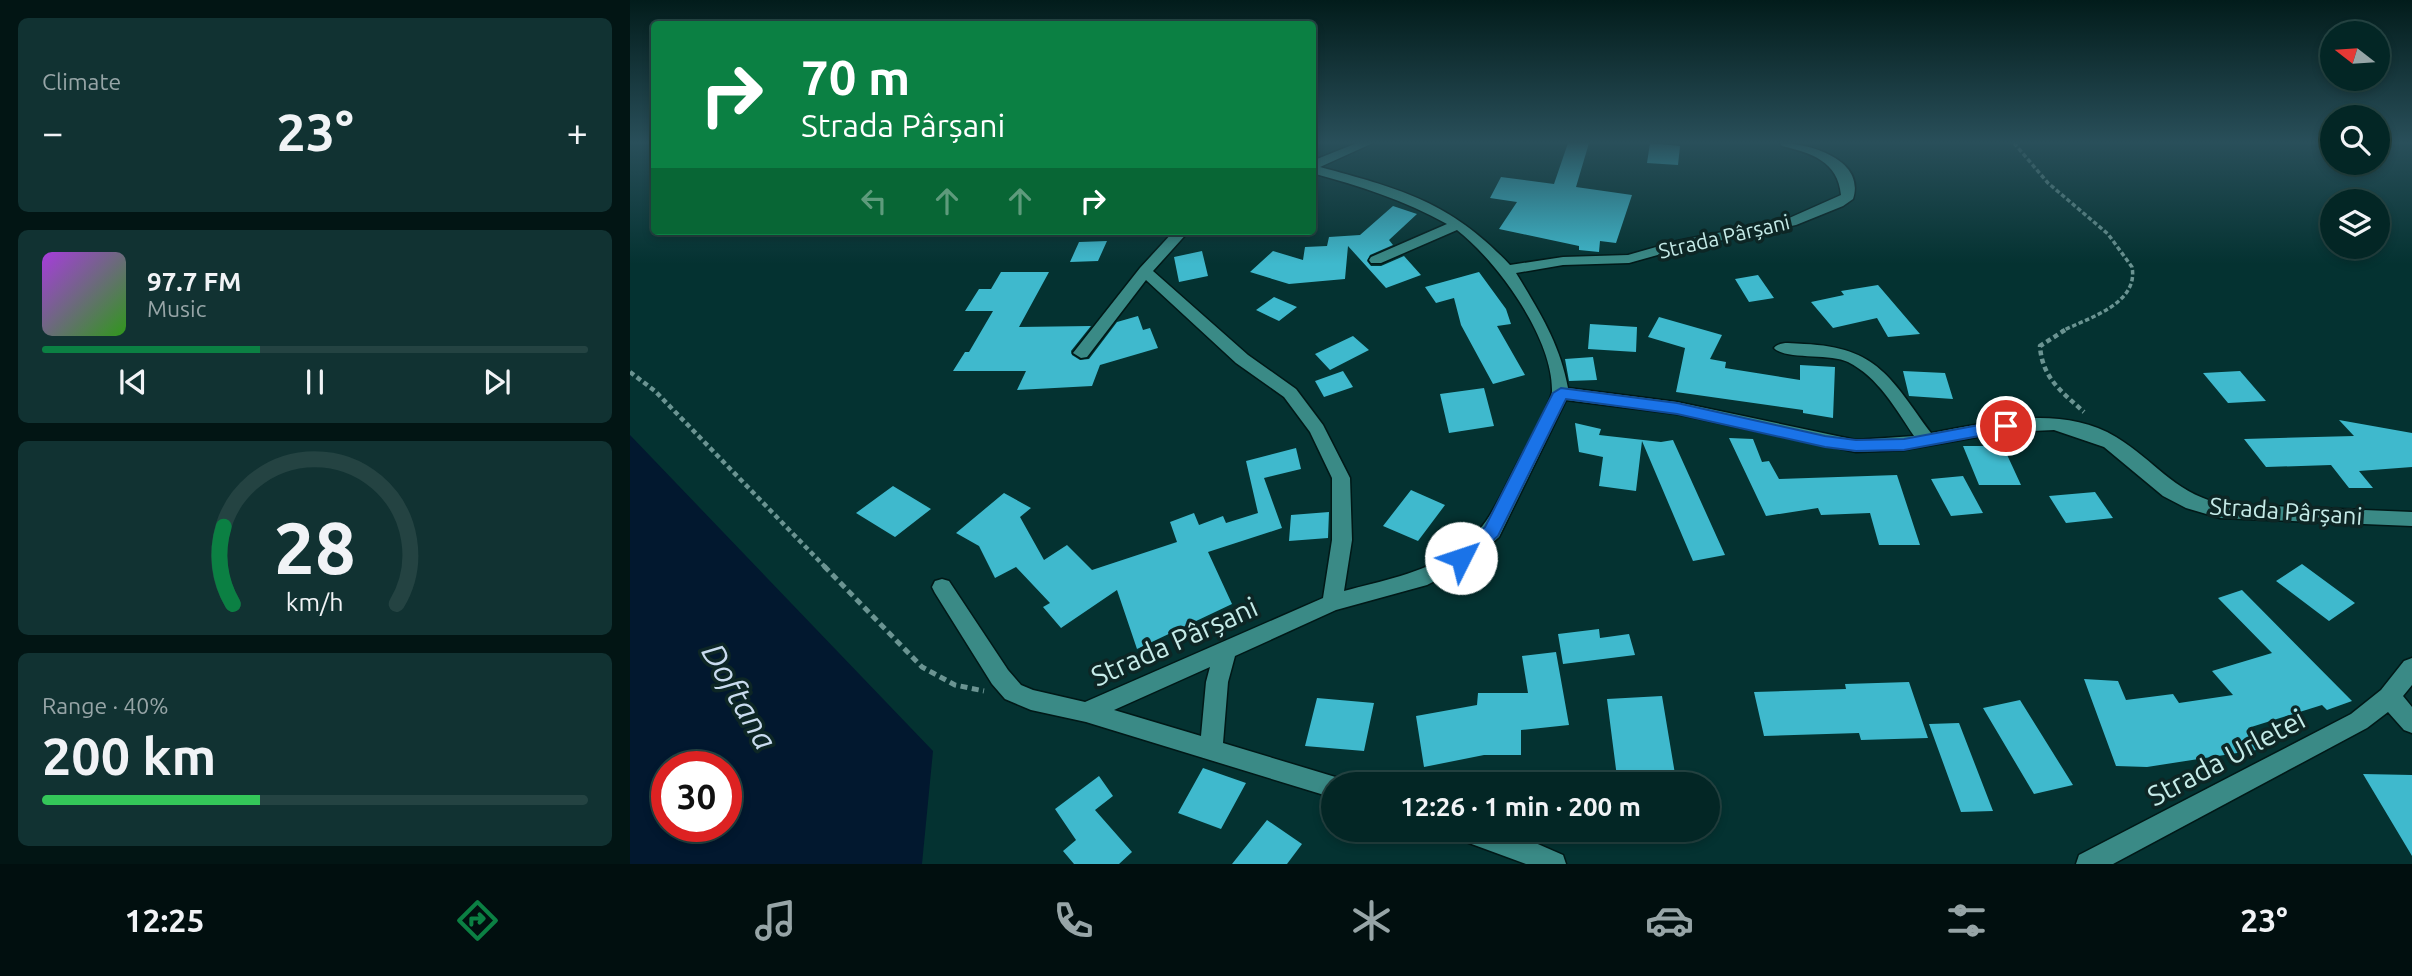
<!DOCTYPE html>
<html lang="en">
<head>
<meta charset="utf-8">
<style>
	body { margin:0; font-family:Ubuntu,sans-serif; background:#113232; color:#f1f3f6; height:100vh; display:flex; flex-direction:column; font-size:26px; white-space:nowrap }
	* { box-sizing:border-box; margin:0 }
	p { font-size:23px; color:#97a5a7 }
	.icon { flex:none; width:38px; height:38px; fill:none; stroke:currentColor; stroke-width:2; stroke-linecap:round; stroke-linejoin:round }
	.map { position:relative; flex:1; overflow:hidden }
	.details { display:flex; flex-direction:column; gap:18px; padding:18px; background:#021514; width:630px }
	.details>* { flex:none }
	.banner { position:absolute; left:21px; top:21px; width:665px; height:214px; border-radius:7px; box-shadow:0 4px 10px #0003,0 0 0 2px #244342; background:#0b8043; color:#fff; overflow:hidden }
	.needle { width:46px; rotate:287deg }
	.buttons { position:absolute; left:1690px; top:21px; display:grid; gap:14px }
	.buttons a { display:grid; place-items:center; width:70px; height:70px; border-radius:50%; background:#032625; box-shadow:0 4px 10px #0003,0 0 0 2px #244342; font-size:35px }
	.speed { position:absolute; left:21px; top:751px; display:flex; gap:14px; font-size:35px; font-weight:700; text-align:center }
	.speed>* { display:grid; place-content:center; width:91px; height:91px; border-radius:50%; background:#032625; box-shadow:0 4px 10px #0003,0 0 0 2px #244342; line-height:1 }
	.speed .limit { border:10px solid #d22; background:#fff; color:#111 }
	.pin { position:absolute; display:grid; place-items:center; width:60px; height:60px; color:#fff; margin:-30px; border:4px solid #fff; border-radius:50%; box-shadow:0 2px 7px #0007 }
	.me { position:absolute; width:77px; margin:-38px; rotate:49deg; stroke-linejoin:round; filter:drop-shadow(0 0 5px #0008) }
	.turn { display:flex; align-items:center; gap:24px; height:147px; padding:0 35px; font-size:32px }
	.turn .icon { width:91px; height:91px; stroke-width:2.5 }
	.turn b { display:block; font-size:49px; line-height:60px }
	.lanes { display:flex; align-items:center; height:66px; padding:0 35px; background:#0003; justify-content:center; gap:35px; direction:ltr }
	.lanes .off { opacity:.35 }
	.big { font-size:52px; font-weight:600; line-height:1.1 }
	.details .widget { flex:1; display:flex; flex-direction:column; justify-content:center; gap:10px; min-width:0; padding:0 24px; border-radius:10px; background:#113232 }
	.details .dial { align-items:center; gap:0 }
	.dial svg { height:182px; overflow:visible; fill:none; stroke:#244342; stroke-width:7; stroke-linecap:round; text-anchor:middle }
	.dial text { fill:#f1f3f6; stroke:none }
	.song { display:flex; align-items:center; gap:21px }
	.cover { width:84px; height:84px; border-radius:10px; background:linear-gradient(135deg,hsl(280 70% 55%),hsl(110 70% 35%)) }
	.played { height:7px; border-radius:4px; background:linear-gradient(90deg,#0b8043 40%,#244342 40%) }
	.keys { display:flex; justify-content:space-around; direction:ltr }
	.heat { display:flex; justify-content:space-between; align-items:center; font-size:38px; direction:ltr }
	.charge { height:10px; border-radius:5px; background:linear-gradient(90deg,#34c759 40%,#244342 0) }
	.trip { position:absolute; left:691px; top:772px; width:399px; height:70px; border-radius:35px; background:#032625; box-shadow:0 4px 10px #0003,0 0 0 2px #244342; font-weight:600; line-height:70px; text-align:center }
	.tab-bar { display:flex; height:112px; justify-content:space-around; align-items:center; background:#010f0f; color:#97a5a7 }
	.tab-bar .icon { width:49px; height:49px }
	.tab-bar .on { color:#0b8043 }
	.tab-bar b { font-size:32px; color:#f1f3f6 }
	main { display:flex; flex:1; min-height:0 }
	.map>svg:first-child { display:block }
	.water { fill:#02182f; fill-rule:evenodd }
	.building { fill:#3fb9cd }
	.lines { fill:none; stroke-linecap:round; stroke-linejoin:round }
	.minor-casing { stroke:#011817; stroke-width:3 }
	.path-far2 { stroke:#6b9492; stroke-width:3.5; stroke-dasharray:4.5 2.5; stroke-linecap:butt }
	.path-far1 { stroke:#6b9492; stroke-width:4.5; stroke-dasharray:5 3.5; stroke-linecap:butt }
	.path { stroke:#6b9492; stroke-width:5; stroke-dasharray:7 4.5; stroke-linecap:butt }
	.minor { fill:#3a8a86; fill-rule:evenodd }
	.route { fill:#1a73e8; stroke:#114b97; stroke-width:2 }
	.labels { text-anchor:middle; dominant-baseline:central; stroke-width:7; stroke-linejoin:round; paint-order:stroke }
	.far-street-label { font-size:21px; fill:#c5ebe8; stroke:#0d2625 }
	.street-label { font-size:24px; fill:#c5ebe8; stroke:#0d2625 }
	.near-street-label { font-size:28px; fill:#c5ebe8; stroke:#0d2625 }
	.near-water-label { font-size:32px; font-style:italic; fill:#c9dbee; stroke:#0d2625 }
</style>
</head>
<body>
<main>
<section class="details">
<div class="widget"><p>Climate</p>
<div class="heat"><a>−</a><b class="big">23°</b><a>+</a></div>
</div>
<div class="widget">
<div class="song"><i class="cover"></i><div><b>97.7 FM</b><p>Music</p></div></div>
<div class="played"></div>
<div class="keys"><svg class="icon" aria-label="previous" viewBox="0 0 24 24"><path d="M18 5L8 12l10 7zM5 5v14"/></svg><svg class="icon" aria-label="pause" viewBox="0 0 24 24"><path d="M8 5v14M16 5v14"/></svg><svg class="icon" aria-label="next" viewBox="0 0 24 24"><path d="M6 5l10 7-10 7zM19 5v14"/></svg></div>
</div>
<div class="widget dial"><svg viewBox="0 0 100 80">
<path d="M14 69A42 42 0 1 1 86 69"/>
<path d="M14 69A42 42 0 0 1 10 35" stroke="#0b8043"/>
<text x="50" y="56" font-size="32" font-weight="700">28</text>
<text x="50" y="72" font-size="11">km/h</text>
</svg></div>
<div class="widget"><p>Range · 40%</p><b class="big">200 km</b><div class="charge"></div></div>
</section>
<div class="map">
<svg width="1782" height="864" viewBox="0 0 1782 864">
	<rect width="100%" height="100%" fill="#043231"/>
	<path class="water" d="M0,435L303,751L292,864H0ZM37,766H96V826H37Z"/>
	<path class="building" d="M938,143H959L946,187L1002,195L986,243L970,241L969,252L949,250V246L869,229L887,202L860,198L871,177L924,184Z
		M1020,143L1050,146L1048,165L1017,163Z
		M763,206L787,214L759,240L763,245L740,255L737,261L741,266H751L774,256L791,275L756,288L718,246L715,279L659,284L620,272L643,251L673,260L675,247L697,246L699,237L730,235Z
		M477,241L468,261L440,262L449,242Z
		M572,251L578,276L549,282L544,257Z
		M371,272H419L389,327L461,326L441,351L442,355L450,360L459,359L487,322L508,316L513,330L520,328L528,348L470,365L462,386L387,390L396,371H323L335,352H339L363,311H335L349,289H361Z
		M849,272L876,309L881,324L867,326L895,375L863,384L831,325L824,298L806,303L795,287Z
		M1128,275L1144,298L1119,302L1105,279Z
		M1248,285L1290,334L1258,337L1247,318L1203,328L1181,302L1214,295L1211,291Z
		M644,297L667,307L649,321L626,310Z
		M1029,317L1092,335L1080,359L1096,362L1095,368L1170,380V365L1205,367L1203,418L1173,413V410L1046,392L1055,348L1018,337Z
		M960,324L1007,327L1006,352L958,349Z
		M723,336L739,350L700,370L685,354Z
		M963,357L967,380L939,381L935,359Z
		M713,371L723,387L694,397L685,381Z
		M1273,371L1315,373L1323,399L1279,396Z
		M1610,371L1636,401L1598,403L1573,373Z
		M854,388L864,426L819,433L810,394Z
		M1709,420L1782,433V467L1729,471L1743,488H1719L1701,465L1636,467L1614,439L1724,436Z
		M945,423L971,429L969,435L1031,442L1043,440L1095,555L1063,561L1012,441L1006,491L969,486L973,457L949,452Z
		M1099,438L1123,439L1132,462L1139,461L1149,479L1267,475L1290,545H1249L1240,513L1191,515L1188,508L1136,516Z
		M1333,446H1373L1391,485H1349Z
		M666,448L671,469L634,478L652,528L578,552L602,604L507,649L487,590L431,628L413,607L420,603L386,567L365,578L349,546L326,533L374,493L401,508L390,517L414,560L437,545L462,570L547,542L540,522L564,513L569,525L593,516L596,523L628,513L616,461Z
		M1333,476L1353,513L1321,516L1301,479Z
		M263,486L301,509L265,537L226,513Z
		M781,490L815,505L788,541L753,526Z
		M1465,492L1483,518L1436,523L1419,496Z
		M699,512L698,538L659,541L661,515Z
		M1672,564L1725,603L1699,621L1646,581Z
		M1612,590L1722,701L1697,710L1692,705L1618,728L1633,749L1517,767L1486,766L1454,679L1488,681L1496,700L1543,694L1549,703L1603,695L1582,671L1642,653L1588,598Z
		M969,629L970,638L999,634L1005,655L933,664L928,634Z
		M926,652L939,725L891,730V755H854L794,767L786,716L847,705L848,693H898L892,656Z
		M1279,682L1298,738L1231,740L1229,733L1134,736L1124,692L1216,689L1215,684Z
		M1032,696L1045,774L987,777L977,699Z
		M687,698L744,703L734,751L675,746Z
		M1390,700L1443,785L1404,794L1353,708Z
		M1329,723L1363,811L1331,812L1299,724Z
		M573,768L616,783L591,829L548,813Z
		M1733,774L1782,775V856Z
		M469,776L483,796L465,810L502,852L489,864H444L433,851L446,840L425,809Z
		M637,820L672,844L657,864H602Z"/>
	<g class="lines">
		<g class="minor-casing">
			<path id="minor" d="M727,143H743L690,167C771,189 821,202 880,265L933,257L998,255L1047,241L1157,219L1211,195C1208,161 1181,153 1152,146L1150,143C1178,143 1236,159 1223,199L1213,206L1166,225L1049,249L999,263L933,265L886,273C909,311 930,344 938,388L1047,402L1226,440L1284,436C1266,409 1248,377 1218,362C1200,353 1155,360 1144,348C1151,340 1164,344 1174,344C1248,347 1261,379 1301,433C1361,422 1431,404 1486,437C1527,462 1539,489 1590,504L1782,512V526L1590,518L1556,508L1533,496L1474,447L1424,430L1375,432L1274,450L1226,452L1047,414L936,400L869,537L838,564L797,585L706,610L605,656L598,682L593,743L712,779L715,784H704V798L456,722L401,710L375,699L362,684L305,593L302,587L305,581L312,579L319,581L378,670L391,685L403,690L455,702L693,598L702,540V478L680,432L654,397L606,363L516,280L457,357L451,358L443,353L510,268L544,231H559L523,271L618,355L666,389L693,425L720,478L722,540L714,591C751,581 791,574 824,552C856,531 866,505 883,472C890,457 922,403 922,391C923,338 867,261 827,230L751,263H741L739,260L741,257L817,224C774,200 730,186 682,173V161ZM580,667L576,682L571,736L484,710Z
				M1782,658V685L1773,696L1782,707V733L1774,730L1758,712L1737,728L1483,864H1446L1449,855L1721,714L1751,690L1774,661Z
				M825,830H876L933,855L936,864H896L828,839Z"/>
		</g>
		<path class="path-far2" d="M1384,143L1418,183L1478,234L1502,267C1509,304 1458,318 1432,331"/>
		<path class="path-far1" d="M1435,330L1410,346C1412,378 1432,392 1454,412
			M0,372L25,391L196,568"/>
		<path class="path" d="M194,566L292,667L325,685L354,691"/>
		<use href="#minor" class="minor"/>
	</g>
	<linearGradient id="sky" x2="0" y2="1"><stop stop-color="#021c1b"/><stop offset="0.54" stop-color="#294f5a"/><stop offset="1" stop-color="#294f5a" stop-opacity="0"/></linearGradient>
	<rect width="1782" height="264" fill="url(#sky)"/>
	<path class="route" d="M931,388L1047,403L1195,436L1226,440L1274,439L1376,420L1383,426L1376,431L1274,450L1226,451L1195,447L1047,414L936,399L868,536L837,563L831,565L824,563L822,558L824,553L855,527L923,393Z"/>
	<g class="labels">
		<g class="far-street-label">
			<text transform="translate(1094 236) rotate(-13)">Strada Pârșani</text>
		</g>
		<g class="street-label">
			<text transform="translate(1656 511) rotate(4)">Strada Pârșani</text>
		</g>
		<g class="near-street-label">
			<text transform="translate(544 641) rotate(-24)">Strada Pârșani</text>
			<text transform="translate(1596 757) rotate(-28)">Strada Urletei</text>
		</g>
		<g class="near-water-label">
			<text transform="translate(110 696) rotate(60)">Doftana</text>
		</g>
	</g>
</svg>
<div class="buttons">
<a><svg class="needle" viewBox="-14 -14 28 28"><path d="M0-13l5 13h-10z" fill="#e53935"/><path d="M0 13l5-13h-10z" fill="#97a5a7"/></svg></a>
<a><svg class="icon" aria-label="search" viewBox="0 0 24 24"><circle cx="10" cy="10" r="6"/><path d="M15 15l6 6"/></svg></a>
<a><svg class="icon" aria-label="layers" viewBox="0 0 24 24"><path d="M12 4l9 5-9 5-9-5zM3 14l9 5 9-5"/></svg></a>
</div>
<div class="speed"><div class="limit">30</div></div>
<div class="pin" style="left:1376px;top:426px;background:#d93025"><svg class="icon" aria-label="arrive" viewBox="0 0 24 24"><path d="M6 21V4h12l-3 4 3 4H6"/></svg></div>
<svg class="me" style="left:831px;top:558px" viewBox="-20 -20 40 40"><circle r="19" fill="#fff"/><path d="M0-13L10 11 0 6-10 11z" fill="#1a73e8"/></svg>
<div class="trip">12:26 · 1 min · 200 m</div>
<div class="banner">
<div class="turn"><svg class="icon" aria-label="right" viewBox="0 0 24 24"><path d="M7 20v-9h11M14 6l5 5-5 5"/></svg><div><b>70 m</b>Strada Pârșani</div></div>
<div class="lanes"><svg class="icon off" aria-label="left" viewBox="0 0 24 24"><path d="M17 20v-9H6M10 6l-5 5 5 5"/></svg><svg class="icon off" aria-label="ahead" viewBox="0 0 24 24"><path d="M12 20V5M6 11l6-6 6 6"/></svg><svg class="icon off" aria-label="ahead" viewBox="0 0 24 24"><path d="M12 20V5M6 11l6-6 6 6"/></svg><svg class="icon" aria-label="right" viewBox="0 0 24 24"><path d="M7 20v-9h11M14 6l5 5-5 5"/></svg></div>
</div>
</div>
</main>
<nav class="tab-bar">
<b>12:25</b>
<svg class="icon on" aria-label="directions" viewBox="0 0 24 24"><path d="M12 3l9 9-9 9-9-9zM9 14v-3h6M13 9l2 2-2 2"/></svg>
<svg class="icon" aria-label="music" viewBox="0 0 24 24"><path d="M9 18V5l10-2v13"/><circle cx="6" cy="18" r="3"/><circle cx="16" cy="16" r="3"/></svg>
<svg class="icon" aria-label="phone" viewBox="0 0 24 24"><path d="M5 4h4l2 5-3 2q2 4 5 5l2-3 5 2v4C11 20 4 13 5 4z"/></svg>
<svg class="icon" aria-label="climate" viewBox="0 0 24 24"><path d="M12 3v18M4 7l16 10M4 17L20 7"/></svg>
<svg class="icon" aria-label="car" viewBox="0 0 24 24"><path d="M5 17H2v-5l4-1 3-4h7l3 4 3 1v5h-3M9 17h6M6 11h13"/><circle cx="7" cy="17" r="2"/><circle cx="17" cy="17" r="2"/></svg>
<svg class="icon" aria-label="filters" viewBox="0 0 24 24"><path d="M4 7h16M4 17h16"/><circle cx="9" cy="7" r="2"/><circle cx="15" cy="17" r="2"/></svg>
<b>23°</b>
</nav>
</body>
</html>
